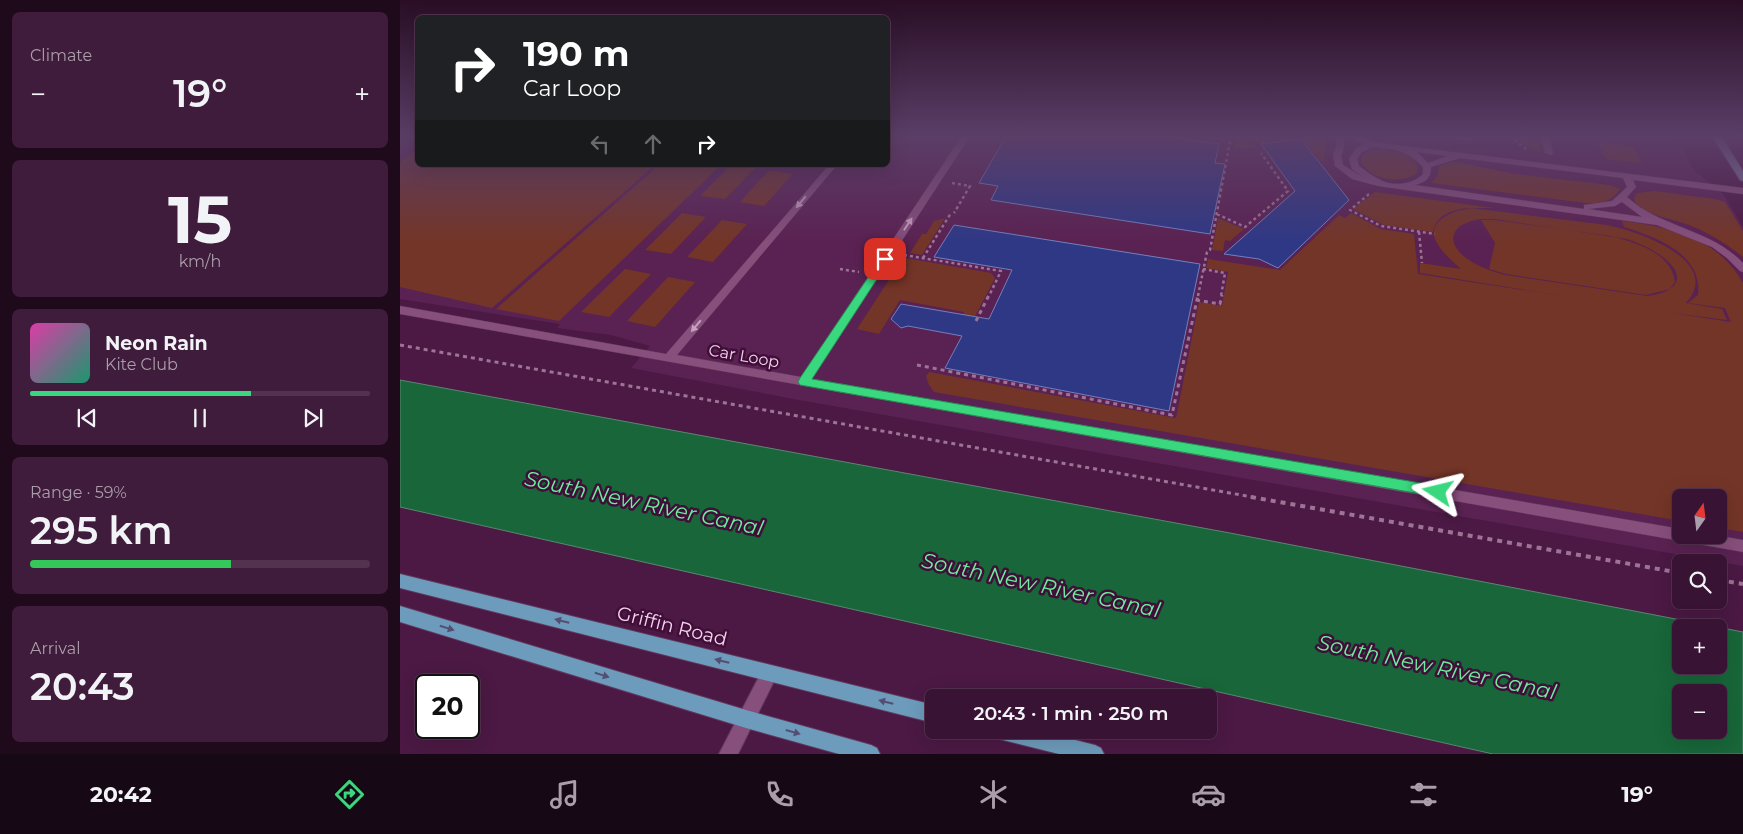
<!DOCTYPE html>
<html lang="en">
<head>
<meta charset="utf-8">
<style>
	body { margin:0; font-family:Montserrat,sans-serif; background:#3f1c3b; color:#f1f3f6; height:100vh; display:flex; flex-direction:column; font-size:19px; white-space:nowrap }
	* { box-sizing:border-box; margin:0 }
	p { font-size:16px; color:#ab9eac }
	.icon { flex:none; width:28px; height:28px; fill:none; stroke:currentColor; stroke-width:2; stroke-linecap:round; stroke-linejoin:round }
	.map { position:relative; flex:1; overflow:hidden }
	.details { display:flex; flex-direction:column; gap:12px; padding:12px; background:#1f0a1c; width:400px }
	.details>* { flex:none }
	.top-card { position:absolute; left:15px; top:15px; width:475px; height:152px; border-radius:8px; box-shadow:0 5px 20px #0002,0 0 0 1px #52324e; background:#202124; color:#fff; overflow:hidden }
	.needle { width:32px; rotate:14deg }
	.buttons { position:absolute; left:1272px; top:489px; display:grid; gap:10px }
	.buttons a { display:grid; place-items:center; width:55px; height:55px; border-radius:8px; background:#381333; box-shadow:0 5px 20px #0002,0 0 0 1px #52324e; font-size:25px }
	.speed { position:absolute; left:15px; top:674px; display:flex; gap:10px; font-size:25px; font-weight:700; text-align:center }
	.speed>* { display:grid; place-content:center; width:65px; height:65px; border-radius:50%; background:#381333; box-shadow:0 5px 20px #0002,0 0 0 1px #52324e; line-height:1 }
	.speed .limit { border:2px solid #111; border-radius:8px; background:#fff; color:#111 }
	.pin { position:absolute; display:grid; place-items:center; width:42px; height:42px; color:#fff; margin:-21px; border-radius:10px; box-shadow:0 2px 8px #0006 }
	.me { position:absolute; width:55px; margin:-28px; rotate:280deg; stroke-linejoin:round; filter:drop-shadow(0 0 4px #0008) }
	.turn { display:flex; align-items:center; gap:18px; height:105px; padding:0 25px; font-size:22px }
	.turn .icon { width:65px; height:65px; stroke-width:2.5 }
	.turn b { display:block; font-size:35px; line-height:42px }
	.lanes { display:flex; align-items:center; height:48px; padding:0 25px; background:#0003; justify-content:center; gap:25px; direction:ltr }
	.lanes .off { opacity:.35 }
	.big { font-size:38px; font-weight:600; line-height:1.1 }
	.details .widget { flex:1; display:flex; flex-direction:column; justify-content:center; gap:8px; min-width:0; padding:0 18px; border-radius:8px; background:#3f1c3b }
	.details .dial { align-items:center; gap:0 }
	.dial b { font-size:65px; line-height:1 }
	.song { display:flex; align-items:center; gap:15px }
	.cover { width:60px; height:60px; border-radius:8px; background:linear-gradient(135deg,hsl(320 70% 55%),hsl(160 70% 35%)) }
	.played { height:5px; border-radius:2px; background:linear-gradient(90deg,#39d87f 65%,#52324e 65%) }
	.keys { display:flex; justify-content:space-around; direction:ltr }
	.heat { display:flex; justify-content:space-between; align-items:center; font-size:28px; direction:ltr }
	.charge { height:8px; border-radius:4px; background:linear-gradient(90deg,#34c759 59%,#52324e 0) }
	.trip { position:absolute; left:525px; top:689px; width:292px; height:50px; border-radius:8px; background:#381333; box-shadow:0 5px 20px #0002,0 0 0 1px #52324e; font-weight:600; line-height:50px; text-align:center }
	.menu { display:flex; height:80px; justify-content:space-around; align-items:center; background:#160814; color:#ab9eac }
	.menu .icon { width:35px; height:35px }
	.menu .active { color:#39d87f }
	.menu b { font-size:22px; color:#f1f3f6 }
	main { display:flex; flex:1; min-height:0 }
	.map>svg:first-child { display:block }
	.built { fill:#5a2252; fill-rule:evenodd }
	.green { fill:#733527; fill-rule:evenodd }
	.water { fill:#18663a; stroke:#5a8770; fill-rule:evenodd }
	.building { fill:#2f3885; stroke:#7280be }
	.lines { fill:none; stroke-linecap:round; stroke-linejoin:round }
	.service-casing { stroke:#62375d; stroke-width:1 }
	.minor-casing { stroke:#62375d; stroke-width:2 }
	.secondary-casing { stroke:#62375d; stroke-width:2 }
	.primary-casing { stroke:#62375d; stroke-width:2 }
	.path-far2 { stroke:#9d7496; stroke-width:2.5; stroke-dasharray:3 3; stroke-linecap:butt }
	.path-far1 { stroke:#9d7496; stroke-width:3; stroke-dasharray:4 4; stroke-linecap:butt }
	.path { stroke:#9d7496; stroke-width:4; stroke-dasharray:5 5; stroke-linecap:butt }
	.service { fill:#864f7c; fill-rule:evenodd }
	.minor { fill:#864f7c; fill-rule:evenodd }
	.secondary { fill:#79759c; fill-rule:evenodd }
	.primary { fill:#6d9bbb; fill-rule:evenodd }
	.oneway { fill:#c89fc0 }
	.oneway2 { fill:#544d74 }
	.route { fill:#39d87f; stroke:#258c53 }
	.labels { text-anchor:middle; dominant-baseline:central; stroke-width:5; stroke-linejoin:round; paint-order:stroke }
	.street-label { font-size:16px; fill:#f4d4ed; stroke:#400e39 }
	.near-street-label { font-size:19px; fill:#f4d4ed; stroke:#400e39 }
	.near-water-label { font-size:21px; font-style:italic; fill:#6eec9d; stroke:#400e39 }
</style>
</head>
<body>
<main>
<section class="details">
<div class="widget"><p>Climate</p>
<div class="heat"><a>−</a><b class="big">19°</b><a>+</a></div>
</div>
<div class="widget dial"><b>15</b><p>km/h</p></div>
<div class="widget">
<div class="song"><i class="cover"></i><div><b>Neon Rain</b><p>Kite Club</p></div></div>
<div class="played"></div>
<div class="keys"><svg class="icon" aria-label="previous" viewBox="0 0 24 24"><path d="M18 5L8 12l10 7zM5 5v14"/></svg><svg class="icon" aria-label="pause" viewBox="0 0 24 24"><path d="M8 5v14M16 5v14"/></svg><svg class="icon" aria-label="next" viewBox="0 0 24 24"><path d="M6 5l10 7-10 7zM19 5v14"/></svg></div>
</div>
<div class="widget"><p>Range · 59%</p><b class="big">295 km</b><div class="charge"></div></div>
<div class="widget"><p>Arrival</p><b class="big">20:43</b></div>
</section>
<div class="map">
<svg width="1343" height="754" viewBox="0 0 1343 754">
	<rect width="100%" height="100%" fill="#4b1944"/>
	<path class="built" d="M11,136H17L18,165H488V136H1275L1294,170L1323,194L1343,227V566L399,400L231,368L250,346L211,335L157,328L160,324L0,299V143ZM1281,498H1319V535H1281Z"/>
	<path class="green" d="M835,136L867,139L869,142L854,143L856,147L833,149Z
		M900,136H921L926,140L924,161H921Z
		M1115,136H1137L1142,152C1130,151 1123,145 1115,136Z
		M1198,143L1232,146L1242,163L1206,159Z
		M17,149L18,165H255L92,308L0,287V162Z
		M979,149C994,150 1014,153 1018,169L1016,174C1000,184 969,180 961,161C962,152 971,151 979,149Z
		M1056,162L1115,174L1209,185L1220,189C1212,202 1200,204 1186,203L1031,183L1037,177L1039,167L1044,164Z
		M259,165H321L159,321L96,309Z
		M331,165L355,168L325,199L300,196Z
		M369,170L393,174L364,206L340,202Z
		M1255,191L1315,199L1325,202L1343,231V257C1327,244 1309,233 1289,225C1271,218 1249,217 1235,202L1234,197L1237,193Z
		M975,192L1094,208H1071L1207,225C1238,231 1324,261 1286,303L1322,309L1327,320L1272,313L1331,322L1325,308L1288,303L1298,295C1303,254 1256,237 1224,227L1222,221C1270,227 1317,237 1343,283V532L1319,528V498H1281V521L534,392L529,385L526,376L529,372L776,418L799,302L822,306L828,272L806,268L808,259L880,270L939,215L945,218L951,213L981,229L1014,234L1018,274L1176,298L1020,273V263L1061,269C1043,253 1015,229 1052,213C1057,210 1065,210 1070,208C1054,209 1036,214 1033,232L984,225L953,209ZM1080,219H1095L1227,239C1238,243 1248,247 1257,253C1287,272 1283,292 1247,296L1105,275C1094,272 1082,268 1072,262C1044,245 1048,224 1080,219Z
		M282,213L306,217L271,254L245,250Z
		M545,218L522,255L510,253L522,234H526L534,221Z
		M818,218L844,229L830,241L825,240L823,251L812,250Z
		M322,220L347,224L313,262L287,257Z
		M1081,220H1095L1211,236C1236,243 1271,252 1275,282L1270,289L1246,295L1106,274L1089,269L1095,243Z
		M506,258L591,273L595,278L573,320L561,318L564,312L500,300L479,334L457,329L496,269L500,267Z
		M225,269L251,274L209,317L181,312Z
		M268,277L295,282L255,327L227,321Z"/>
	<path class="water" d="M0,380L830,533L1343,632V754H1093L0,507ZM1281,628H1319V665H1281ZM1281,692H1319V730H1281Z"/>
	<path class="building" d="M606,136H764L819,144L815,163L825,164L810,234L591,200L598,186L579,183Z
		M901,139L949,200L878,268L859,259L824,254L895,191L861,144Z
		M554,225L800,264L769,411L545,368L562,336L508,326L501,328L491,319L501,304L589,319L612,270L534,257Z"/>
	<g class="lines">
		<g class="service-casing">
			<path id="service" d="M562,136H570L412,379L1281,529V535H1315L1343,540V552L0,314V306L266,354L429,165H437L277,355L401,377Z
				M934,136H942L945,144L941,155L943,165L963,177L952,169L949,159L956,148L964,144L948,136H960L973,142L1343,188V194L1233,180L1236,187L1227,197C1261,228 1311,229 1343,263V272L1340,271L1327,258L1312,247L1257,225L978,186L952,179L935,166L933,155L937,144ZM972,147C995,149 1006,150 1023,167V174C1013,185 991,187 979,179C972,176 965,170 959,166L957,159L962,152ZM1017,152L1048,156L1028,163ZM1060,158L1223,178L1227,187L1212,201L1184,205V209L1015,185C1025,182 1031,179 1031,167ZM1222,202L1242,217L1188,209L1215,206Z
				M1042,136H1082L1066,141Z
				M1141,136H1149L1153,153L1152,155L1145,153Z"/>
		</g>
		<g class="minor-casing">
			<path id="minor" d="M370,665L376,667L378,673L338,754H319L364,667Z"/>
		</g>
		<g class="secondary-casing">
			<path id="secondary" d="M1312,136H1321L1343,171V181L1340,180Z"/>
		</g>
		<g class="primary-casing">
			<path id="primary" d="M0,574L534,705V723L0,588Z
				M0,606L346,710L471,745L477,748L480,754H439L346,728L0,622Z
				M590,730H635L695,745L701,748L704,754H659L599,739L593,736Z"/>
		</g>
		<path class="path-far2" d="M849,136L861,138L877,136
			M1110,136L1127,150
			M552,183L570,186L554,213
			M969,194L950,210L981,226L1035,234
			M817,214L845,227L888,191L861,153
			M1019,232L1022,263
			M504,255L601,271L589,296
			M523,258L551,213
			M440,269L459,272
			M803,269L825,273L821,296
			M798,296L807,252L810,250L831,136"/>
		<path class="path-far1" d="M796,300L820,304L822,295
			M576,321L589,295
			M0,345L858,498
			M517,365L772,415L798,295"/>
		<path class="path" d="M851,497L1281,573
			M1319,580L1343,584"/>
		<use href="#service" class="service"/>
		<use href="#minor" class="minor"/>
		<use href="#secondary" class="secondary"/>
		<use href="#primary" class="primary"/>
	</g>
	<defs><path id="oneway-solid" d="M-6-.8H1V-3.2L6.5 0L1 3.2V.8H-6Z" transform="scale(1.25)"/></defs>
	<g class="oneway">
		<use href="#oneway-solid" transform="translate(401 202) rotate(130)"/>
		<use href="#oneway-solid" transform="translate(508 224) rotate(-57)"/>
		<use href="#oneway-solid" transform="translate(296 326) rotate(130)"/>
	</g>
	<g class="oneway2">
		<use href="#oneway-solid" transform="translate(162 621) rotate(-166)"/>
		<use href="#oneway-solid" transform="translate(47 628) rotate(17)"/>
		<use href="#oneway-solid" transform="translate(322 661) rotate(-166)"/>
		<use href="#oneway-solid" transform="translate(202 675) rotate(17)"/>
		<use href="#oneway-solid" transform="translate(486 702) rotate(-166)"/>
		<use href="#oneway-solid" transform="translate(393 732) rotate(16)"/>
	</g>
	<linearGradient id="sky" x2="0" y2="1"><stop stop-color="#290e25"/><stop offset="0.56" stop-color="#5b3e67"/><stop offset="1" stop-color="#5b3e67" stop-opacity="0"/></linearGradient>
	<rect width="1343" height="242" fill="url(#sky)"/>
	<path class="route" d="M485,256L490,259L412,379L1038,486L1042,488L1044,492L1042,496L1038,497L400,385L398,382L400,378L482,257Z"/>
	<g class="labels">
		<g class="street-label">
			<text transform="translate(344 356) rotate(10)">Car Loop</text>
		</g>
		<g class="near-street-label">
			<text transform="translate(272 626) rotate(14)">Griffin Road</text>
		</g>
		<g class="near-water-label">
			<text transform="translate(244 503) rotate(12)">South New River Canal</text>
			<text transform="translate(641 585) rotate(12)">South New River Canal</text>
			<text transform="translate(1037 667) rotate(12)">South New River Canal</text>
		</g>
	</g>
</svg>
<div class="buttons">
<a><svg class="needle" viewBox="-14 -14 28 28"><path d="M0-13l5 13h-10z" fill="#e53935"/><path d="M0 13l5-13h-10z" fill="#ab9eac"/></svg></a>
<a><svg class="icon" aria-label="search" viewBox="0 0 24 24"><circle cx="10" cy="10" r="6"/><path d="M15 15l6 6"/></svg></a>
<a>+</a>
<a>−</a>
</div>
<div class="speed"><div class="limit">20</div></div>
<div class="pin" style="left:485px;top:259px;background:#d93025"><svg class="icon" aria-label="arrive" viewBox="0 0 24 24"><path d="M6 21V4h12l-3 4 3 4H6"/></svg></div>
<svg class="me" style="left:1038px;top:492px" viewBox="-20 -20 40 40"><path d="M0-17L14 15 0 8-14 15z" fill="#39d87f" stroke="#fff" stroke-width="4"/></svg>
<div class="trip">20:43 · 1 min · 250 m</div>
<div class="top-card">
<div class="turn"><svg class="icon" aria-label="right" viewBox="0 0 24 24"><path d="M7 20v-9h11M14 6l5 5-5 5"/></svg><div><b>190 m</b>Car Loop</div></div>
<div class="lanes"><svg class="icon off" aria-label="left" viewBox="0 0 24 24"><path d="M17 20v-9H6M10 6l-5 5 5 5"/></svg><svg class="icon off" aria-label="ahead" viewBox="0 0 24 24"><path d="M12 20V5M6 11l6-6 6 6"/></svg><svg class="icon" aria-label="right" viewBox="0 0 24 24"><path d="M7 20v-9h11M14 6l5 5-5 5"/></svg></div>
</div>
</div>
</main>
<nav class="menu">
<b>20:42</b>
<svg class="icon active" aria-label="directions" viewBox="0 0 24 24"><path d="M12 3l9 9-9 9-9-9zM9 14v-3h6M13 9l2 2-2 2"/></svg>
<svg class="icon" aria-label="music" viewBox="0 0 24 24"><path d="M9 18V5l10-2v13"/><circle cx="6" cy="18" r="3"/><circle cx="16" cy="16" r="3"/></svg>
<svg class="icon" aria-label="phone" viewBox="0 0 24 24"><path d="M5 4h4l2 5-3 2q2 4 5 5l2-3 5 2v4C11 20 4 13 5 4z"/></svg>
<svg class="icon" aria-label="climate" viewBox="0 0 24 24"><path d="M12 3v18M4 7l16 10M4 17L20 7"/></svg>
<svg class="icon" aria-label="car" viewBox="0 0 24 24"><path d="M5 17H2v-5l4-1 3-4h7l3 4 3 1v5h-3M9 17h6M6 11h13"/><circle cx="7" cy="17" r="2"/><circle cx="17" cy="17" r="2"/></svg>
<svg class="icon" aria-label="filters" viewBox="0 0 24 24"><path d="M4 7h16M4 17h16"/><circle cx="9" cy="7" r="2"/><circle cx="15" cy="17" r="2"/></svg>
<b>19°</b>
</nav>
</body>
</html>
